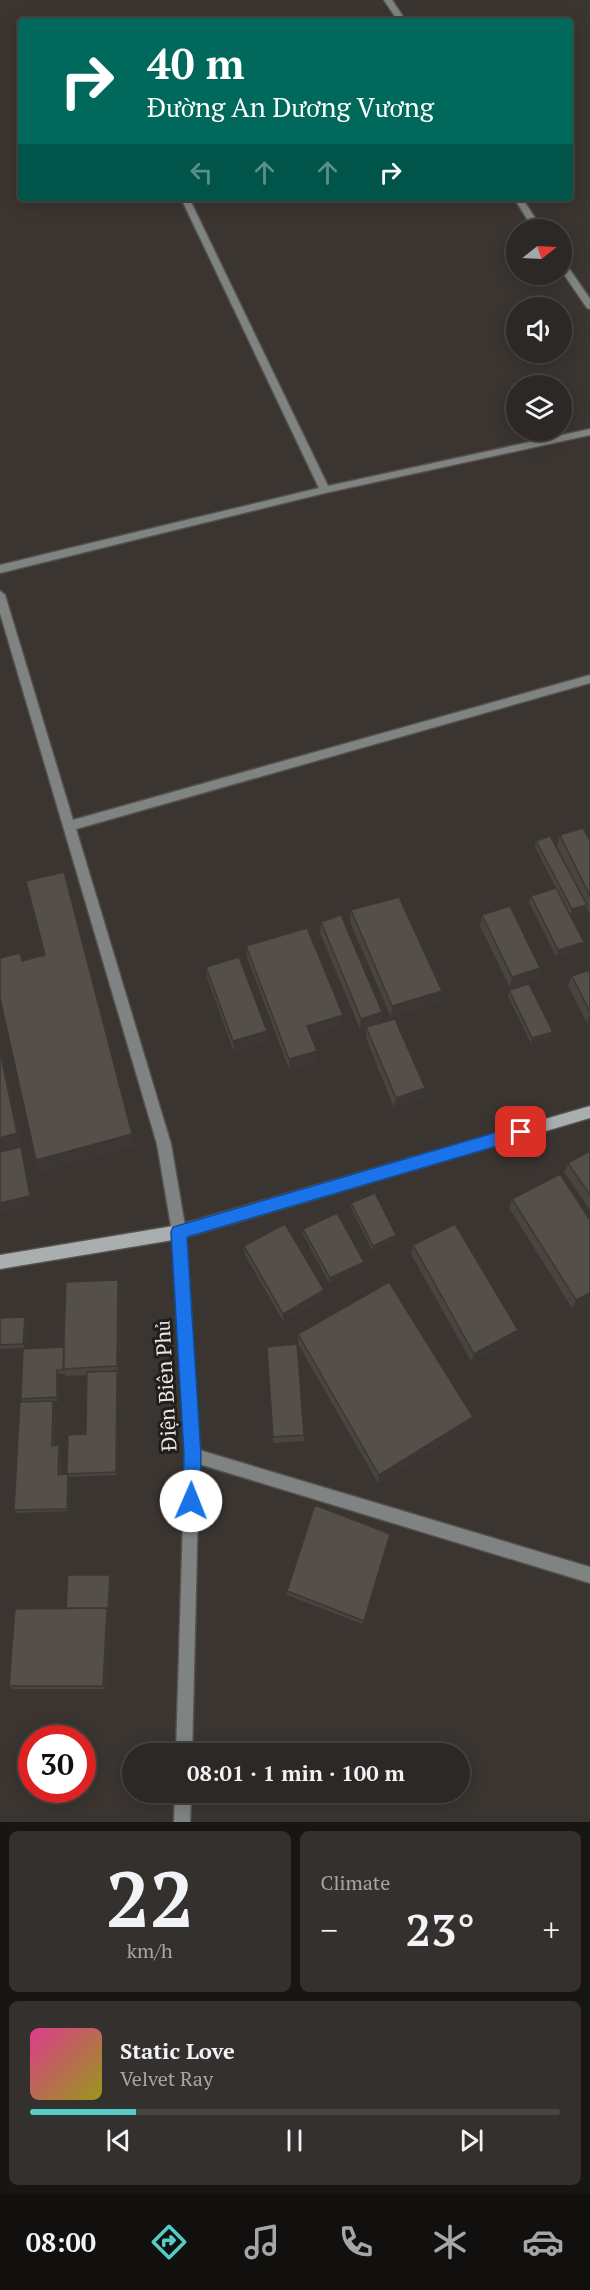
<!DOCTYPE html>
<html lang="en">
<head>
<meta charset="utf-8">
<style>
	body { margin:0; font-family:"PT Serif",serif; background:#34302d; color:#f1f3f6; height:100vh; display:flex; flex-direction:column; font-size:22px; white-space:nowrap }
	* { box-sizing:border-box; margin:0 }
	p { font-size:20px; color:#a6a6a7 }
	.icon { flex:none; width:33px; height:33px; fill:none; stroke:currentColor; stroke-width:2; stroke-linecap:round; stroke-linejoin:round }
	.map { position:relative; height:1822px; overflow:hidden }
	.details { display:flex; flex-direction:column; gap:9px; padding:9px; background:#181614; flex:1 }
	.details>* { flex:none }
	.top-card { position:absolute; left:18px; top:18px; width:555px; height:183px; border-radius:6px; box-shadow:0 3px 15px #0003,0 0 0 2px #484442; background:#00695c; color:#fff; overflow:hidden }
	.needle { width:39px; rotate:72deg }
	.buttons { position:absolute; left:506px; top:219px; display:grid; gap:12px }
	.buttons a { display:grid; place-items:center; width:66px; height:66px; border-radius:50%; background:#2c2825; box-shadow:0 3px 15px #0003,0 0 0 2px #484442; font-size:30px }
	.speed { position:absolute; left:18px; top:1725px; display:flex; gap:12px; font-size:30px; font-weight:700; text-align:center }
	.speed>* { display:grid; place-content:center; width:78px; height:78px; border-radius:50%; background:#2c2825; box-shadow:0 3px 15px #0003,0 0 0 2px #484442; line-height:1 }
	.speed .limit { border:9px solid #d22; background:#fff; color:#111 }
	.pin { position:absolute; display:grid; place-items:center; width:51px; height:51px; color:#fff; margin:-26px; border-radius:12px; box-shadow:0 3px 9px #0006 }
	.me { position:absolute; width:66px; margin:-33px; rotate:1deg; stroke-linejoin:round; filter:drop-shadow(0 0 4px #0008) }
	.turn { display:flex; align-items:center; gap:21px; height:126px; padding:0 30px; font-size:27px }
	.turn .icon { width:78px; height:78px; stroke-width:2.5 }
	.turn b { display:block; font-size:42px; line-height:51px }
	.lanes { display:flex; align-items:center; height:57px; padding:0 30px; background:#0003; justify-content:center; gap:30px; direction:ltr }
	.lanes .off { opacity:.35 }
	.big { font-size:45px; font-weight:600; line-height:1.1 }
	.details .widget { flex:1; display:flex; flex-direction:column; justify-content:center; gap:9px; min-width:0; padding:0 21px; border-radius:9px; background:#34302d }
	.details .dial { align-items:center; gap:0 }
	.dial b { font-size:78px; line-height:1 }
	.song { display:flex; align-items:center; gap:18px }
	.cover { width:72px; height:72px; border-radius:9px; background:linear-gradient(135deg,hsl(330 70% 55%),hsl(60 70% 35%)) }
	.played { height:6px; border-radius:3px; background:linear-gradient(90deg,#54cdc8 20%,#484442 20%) }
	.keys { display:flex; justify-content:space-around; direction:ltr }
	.heat { display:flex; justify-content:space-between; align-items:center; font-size:33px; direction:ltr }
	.details .tiles { flex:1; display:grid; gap:9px; grid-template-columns:1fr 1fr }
	.widget:last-child { grid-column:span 2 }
	.trip { position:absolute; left:122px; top:1743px; width:348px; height:60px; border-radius:30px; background:#2c2825; box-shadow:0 3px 15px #0003,0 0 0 2px #484442; font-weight:600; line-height:60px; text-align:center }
	.tabs { display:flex; height:96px; justify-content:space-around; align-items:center; background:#12100f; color:#a6a6a7 }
	.tabs .icon { width:42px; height:42px }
	.tabs .selected { color:#54cdc8 }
	.tabs b { font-size:27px; color:#f1f3f6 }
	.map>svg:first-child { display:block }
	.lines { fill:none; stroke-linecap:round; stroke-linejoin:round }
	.minor-casing { stroke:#57514e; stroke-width:3 }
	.secondary-casing { stroke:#57514e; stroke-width:3 }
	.minor { fill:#7f8483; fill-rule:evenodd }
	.secondary { fill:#a8afae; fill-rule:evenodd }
	.wall { fill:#494440; fill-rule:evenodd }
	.shaded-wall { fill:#3c3734 }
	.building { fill:#554f4a; stroke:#3c3734; stroke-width:1.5 }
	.route { fill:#1a73e8; stroke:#114b97; stroke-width:1.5 }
	.labels { text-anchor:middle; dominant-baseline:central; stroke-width:6; stroke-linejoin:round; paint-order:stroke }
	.near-street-label { font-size:21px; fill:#ebe7e4; stroke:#201e1b }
</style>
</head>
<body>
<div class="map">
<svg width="590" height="1822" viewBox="0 0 590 1822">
	<rect width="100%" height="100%" fill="#3b3531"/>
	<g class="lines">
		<g class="minor-casing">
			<path id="minor" d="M384,0H392L406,21H398Z
				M181,198H189L328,486L590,429V435L325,493L0,573V565L319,488Z
				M514,198H522L543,230H534Z
				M561,260L564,261L590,299V309L587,308L561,270Z
				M0,591L5,595L73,820L590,675V683L76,829L171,1144L186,1232L199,1450L590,1567V1583L199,1464L192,1754H176L185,1455L172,1232L157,1144L0,613Z
				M175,1792H191L190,1822H174Z"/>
		</g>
		<g class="secondary-casing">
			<path id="secondary" d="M590,1106V1118L179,1239L0,1269V1255L179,1225Z"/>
		</g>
		<use href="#minor" class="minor"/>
		<use href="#secondary" class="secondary"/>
	</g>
	<path class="wall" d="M560,835L590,841V915L586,907L585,911L570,916L584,942L582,948L556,956L529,902L531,896L556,888L535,847L536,841L564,862L557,846Z
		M351,910L440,1002L391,1017L350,922Z
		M482,915L540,968L537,979L510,988L480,926Z
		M321,922L382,1012L381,1022L360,1029L320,933Z
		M246,946L342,1026L310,1036L317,1051L316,1062L289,1069L247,957Z
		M206,967L267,1031V1041L234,1052L207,978Z
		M590,970V1022L587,1023L568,986L572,976Z
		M509,990L553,1032L551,1038L531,1044L508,996Z
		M366,1027L423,1098L394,1108L366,1038Z
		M590,1151V1210L564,1172L568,1163Z
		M512,1199L590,1220V1298L572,1308L509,1208Z
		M351,1203L396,1239L372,1250L351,1208Z
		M303,1229L364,1266L329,1283L303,1234Z
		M413,1245L515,1338L471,1361L411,1254Z
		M244,1246L324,1290V1298L283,1321L245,1255Z
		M120,1288L119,1373H118L117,1475L70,1477L69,1511L17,1513L14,1510L23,1402L21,1399L64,1347ZM59,1374H65L66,1376L87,1375L86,1434L68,1474L60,1475L61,1448L54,1445L55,1405L53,1401H58Z
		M0,1318L27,1321L25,1348L0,1349Z
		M298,1334L470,1426L378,1483L298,1344Z
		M267,1347L304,1435V1441L273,1443Z
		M390,1534L362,1624L287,1595V1591Z
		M111,1577L106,1689H13L9,1686L66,1608Z"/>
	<path class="shaded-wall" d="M587,905L585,911L570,916L572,909Z
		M584,942L582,948L556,956L558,950Z
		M540,968L537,979L510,988L512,977Z
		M442,991L440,1002L391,1017L392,1006Z
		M382,1012L381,1022L360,1029L361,1019Z
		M590,1014V1022L587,1023Z
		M343,1015L342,1026L307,1037V1026Z
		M267,1031V1041L234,1052L233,1041Z
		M553,1032L551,1038L531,1044L532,1038Z
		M0,1042L22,1146L0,1152Z
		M317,1051L316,1062L289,1069V1059Z
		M425,1088L423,1098L394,1108L396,1098Z
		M132,1134L135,1147L40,1172L36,1160Z
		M21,1147L24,1156L34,1205L0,1213V1203Z
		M396,1235V1239L372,1250L373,1246Z
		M364,1262V1266L329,1283L330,1278Z
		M118,1280L120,1288L119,1373L117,1366Z
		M324,1290V1298L283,1321V1314Z
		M590,1293V1298L572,1308L576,1300Z
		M25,1317L27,1321L25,1348L23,1344Z
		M518,1330L515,1338L471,1361L474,1354Z
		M57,1370L59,1374L58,1401L57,1397Z
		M117,1371L118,1375L117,1475L116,1472Z
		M53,1401L55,1405L53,1449L52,1446Z
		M473,1417L470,1426L378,1483L379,1475Z
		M59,1445L61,1448L59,1478L58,1475Z
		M68,1474L70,1477L69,1511L67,1509Z
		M110,1575L111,1577L106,1689L103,1686L107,1608Z"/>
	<path class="building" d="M583,828L590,841V896L560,835Z
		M550,836L587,905L572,909L536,841Z
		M64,872L132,1134L36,1160L0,998V958L20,953L22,961L45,955L26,881Z
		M556,888L584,942L558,950L531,896Z
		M399,897L442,991L392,1006L351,910Z
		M510,906L540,968L512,977L482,915Z
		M341,915L382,1012L361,1019L321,922Z
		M307,928L343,1015L307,1026L317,1051L289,1059L246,946Z
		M239,957L267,1031L233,1041L206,967Z
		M590,970V1012L572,976Z
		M529,984L553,1032L532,1038L509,990Z
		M395,1019L425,1088L396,1098L366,1027Z
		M0,1051L17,1133L0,1138Z
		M21,1147L30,1196L0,1203V1152Z
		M590,1151V1195L568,1163Z
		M560,1174L590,1220V1293L576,1300L512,1199Z
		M375,1193L396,1235L373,1246L351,1203Z
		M337,1213L364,1262L330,1278L303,1229Z
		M285,1224L324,1290L283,1314L244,1246Z
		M455,1224L518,1330L474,1354L413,1245Z
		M118,1280L117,1366L63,1369L66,1282Z
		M389,1282L473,1417L379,1475L298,1334Z
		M25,1317L23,1344L0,1345V1318Z
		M297,1344L304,1435L273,1437L267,1347Z
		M64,1347V1370H57V1397L21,1399L23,1349Z
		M117,1371L116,1472L67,1474L68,1435L86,1434L87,1372Z
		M53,1401L52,1446L59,1445L58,1475L68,1474L67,1509L14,1510L20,1402Z
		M315,1505L390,1534L364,1621L287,1591Z
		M68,1575H110L108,1610L107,1608H66Z
		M107,1608L103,1686H9L15,1609Z"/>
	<path class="route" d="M521,1125L527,1127L529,1132L527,1137L521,1139L187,1237L201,1455L200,1501L197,1507L191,1510L185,1507L183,1501L184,1455L171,1232L173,1227Z"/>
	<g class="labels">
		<g class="near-street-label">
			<text transform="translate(165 1386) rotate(-93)">Điện Biên Phủ</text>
		</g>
	</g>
</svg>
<div class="buttons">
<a><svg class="needle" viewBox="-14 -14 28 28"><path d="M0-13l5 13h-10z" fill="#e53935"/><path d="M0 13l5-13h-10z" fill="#a6a6a7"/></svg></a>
<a><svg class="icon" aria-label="sound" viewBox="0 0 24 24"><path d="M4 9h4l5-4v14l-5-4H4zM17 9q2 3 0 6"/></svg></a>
<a><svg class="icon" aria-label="layers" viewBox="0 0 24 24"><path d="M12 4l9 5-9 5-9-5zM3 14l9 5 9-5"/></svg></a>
</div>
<div class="speed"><div class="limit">30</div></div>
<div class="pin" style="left:521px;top:1132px;background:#d93025"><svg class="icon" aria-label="arrive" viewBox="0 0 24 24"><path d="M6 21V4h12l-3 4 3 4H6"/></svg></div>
<svg class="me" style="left:191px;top:1501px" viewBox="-20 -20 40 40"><circle r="19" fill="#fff"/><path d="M0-13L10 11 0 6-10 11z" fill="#1a73e8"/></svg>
<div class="trip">08:01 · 1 min · 100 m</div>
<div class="top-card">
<div class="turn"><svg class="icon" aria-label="right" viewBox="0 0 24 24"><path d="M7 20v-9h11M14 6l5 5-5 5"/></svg><div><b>40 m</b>Đường An Dương Vương</div></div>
<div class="lanes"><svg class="icon off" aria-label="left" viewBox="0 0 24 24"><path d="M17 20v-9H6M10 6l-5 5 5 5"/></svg><svg class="icon off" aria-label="ahead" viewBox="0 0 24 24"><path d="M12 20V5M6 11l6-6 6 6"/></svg><svg class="icon off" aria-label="ahead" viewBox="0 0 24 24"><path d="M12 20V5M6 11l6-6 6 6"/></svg><svg class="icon" aria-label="right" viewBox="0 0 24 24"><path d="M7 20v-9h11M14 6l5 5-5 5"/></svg></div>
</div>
</div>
<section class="details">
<div class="tiles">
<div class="widget dial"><b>22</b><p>km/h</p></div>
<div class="widget"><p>Climate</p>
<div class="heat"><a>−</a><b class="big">23°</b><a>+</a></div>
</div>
<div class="widget">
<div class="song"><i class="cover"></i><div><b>Static Love</b><p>Velvet Ray</p></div></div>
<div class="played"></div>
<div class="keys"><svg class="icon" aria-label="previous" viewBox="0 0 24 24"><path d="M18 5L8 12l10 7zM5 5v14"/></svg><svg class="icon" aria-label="pause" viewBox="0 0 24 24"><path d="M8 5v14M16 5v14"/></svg><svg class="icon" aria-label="next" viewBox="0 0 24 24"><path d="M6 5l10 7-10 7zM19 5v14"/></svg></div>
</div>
</div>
</section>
<nav class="tabs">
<b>08:00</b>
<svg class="icon selected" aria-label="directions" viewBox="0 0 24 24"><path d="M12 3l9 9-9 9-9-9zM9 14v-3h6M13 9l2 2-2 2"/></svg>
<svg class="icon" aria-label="music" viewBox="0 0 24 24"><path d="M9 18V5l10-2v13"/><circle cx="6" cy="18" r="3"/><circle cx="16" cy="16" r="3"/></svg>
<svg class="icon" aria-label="phone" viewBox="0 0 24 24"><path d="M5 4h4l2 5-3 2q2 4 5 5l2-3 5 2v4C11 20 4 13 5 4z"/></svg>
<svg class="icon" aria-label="climate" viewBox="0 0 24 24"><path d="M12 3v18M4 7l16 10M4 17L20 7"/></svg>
<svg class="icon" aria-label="car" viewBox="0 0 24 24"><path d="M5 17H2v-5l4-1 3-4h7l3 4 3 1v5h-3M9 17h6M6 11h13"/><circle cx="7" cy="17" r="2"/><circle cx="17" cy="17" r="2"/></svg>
</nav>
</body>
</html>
